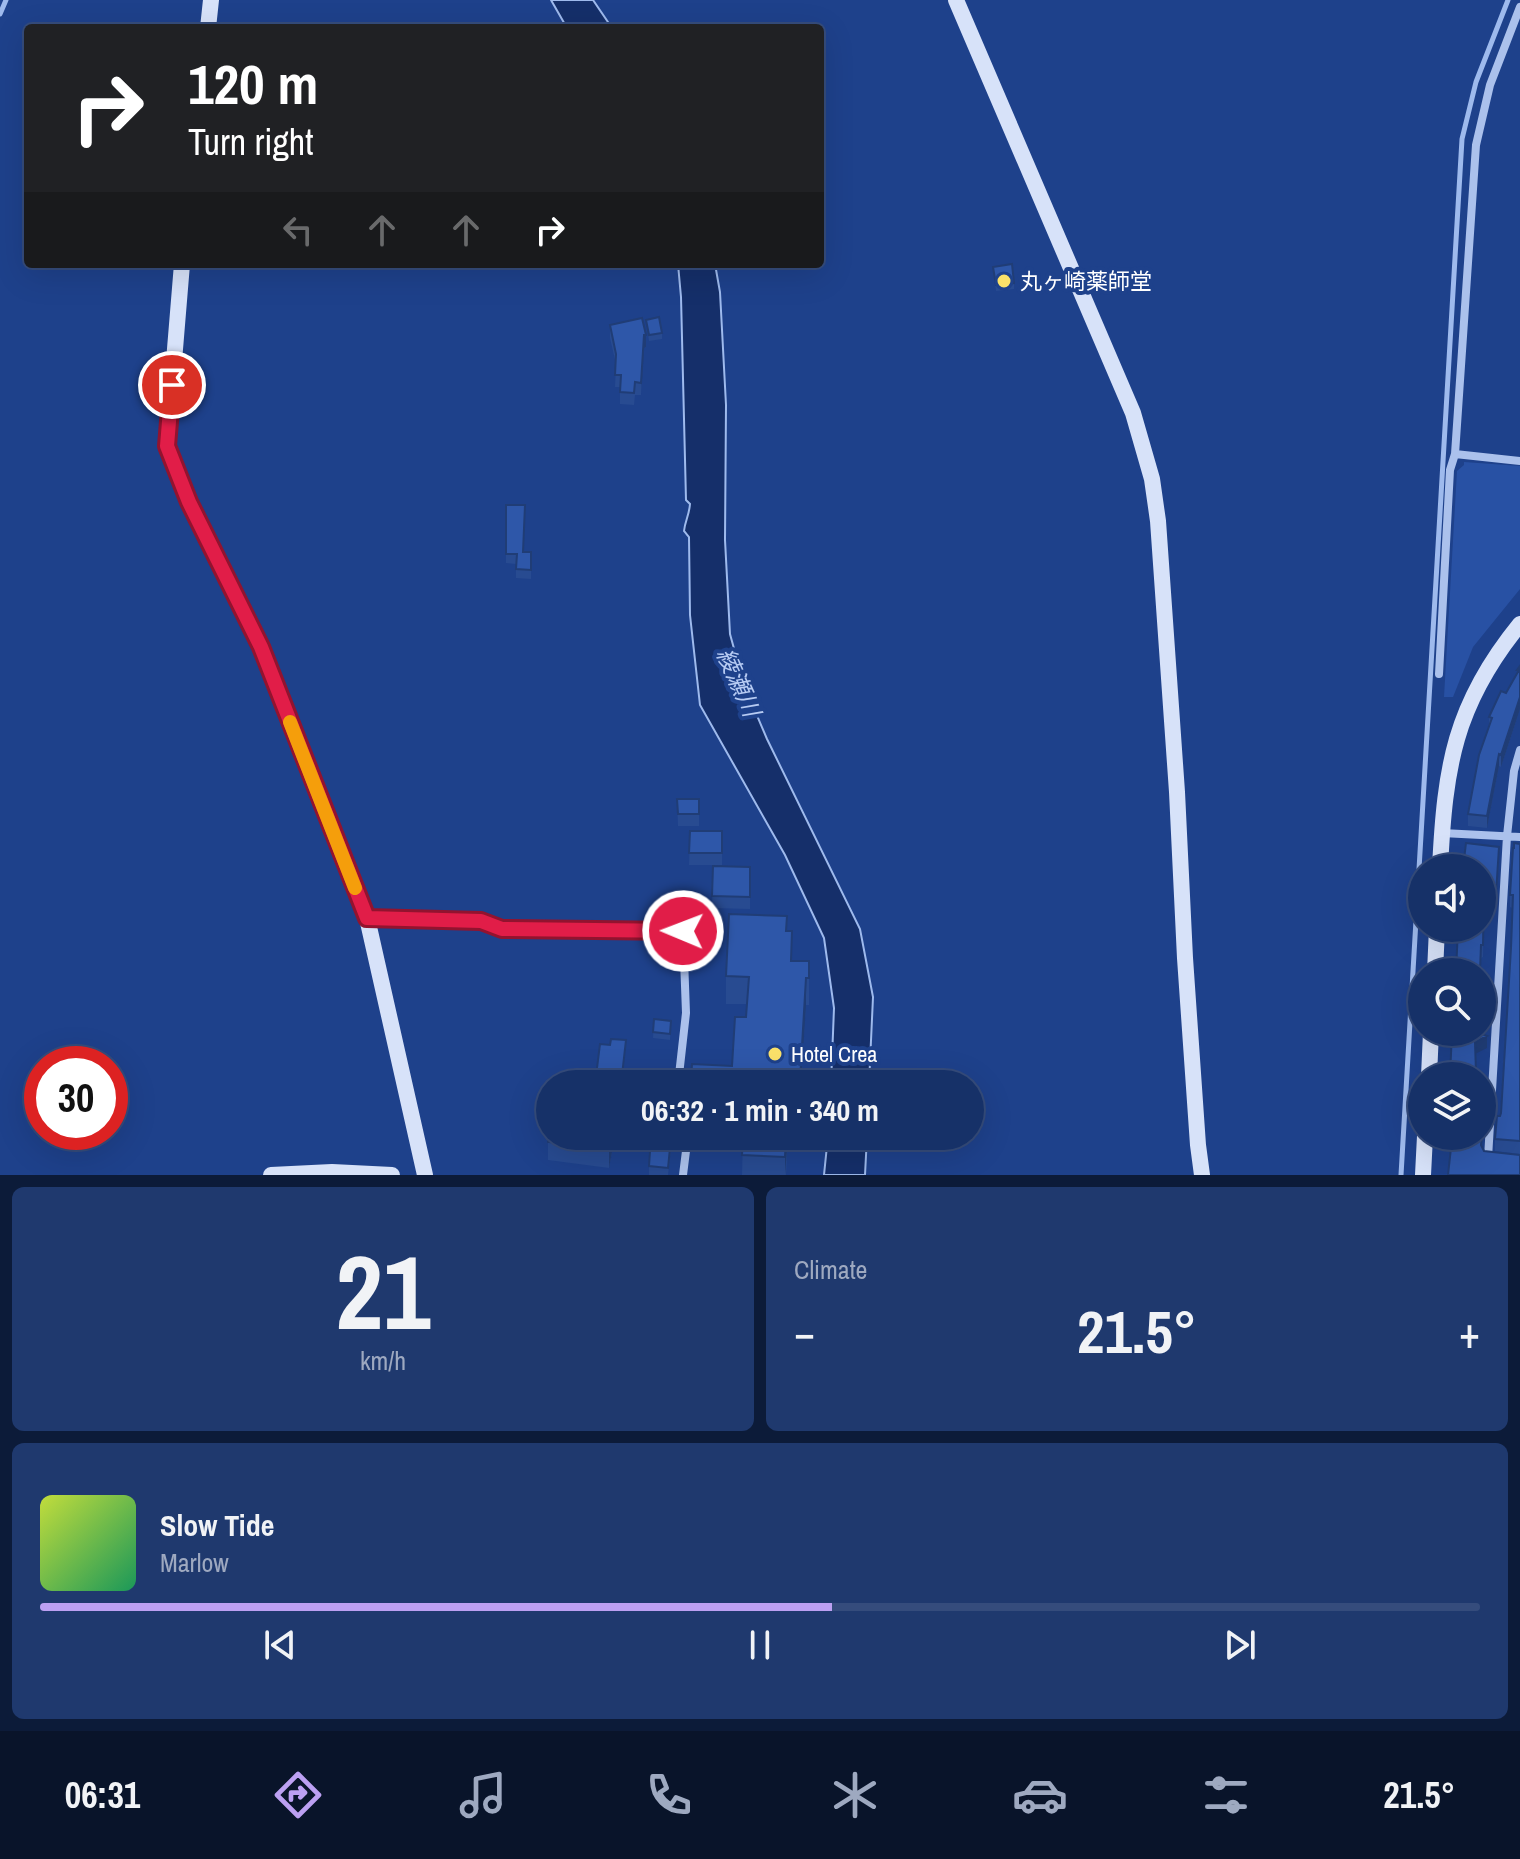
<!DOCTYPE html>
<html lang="en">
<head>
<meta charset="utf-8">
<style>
	body { margin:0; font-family:"Archivo Narrow","Noto Sans JP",sans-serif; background:#1f396e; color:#f1f3f6; height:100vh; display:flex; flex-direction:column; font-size:30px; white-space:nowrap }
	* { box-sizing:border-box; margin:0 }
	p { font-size:26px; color:#9ea9c0 }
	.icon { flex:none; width:44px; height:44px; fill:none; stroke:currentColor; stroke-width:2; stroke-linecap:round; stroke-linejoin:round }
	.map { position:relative; height:1175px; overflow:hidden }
	.details { display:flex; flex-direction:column; gap:12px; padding:12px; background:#0c1b39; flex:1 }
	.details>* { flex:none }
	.banner { position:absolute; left:24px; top:24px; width:800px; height:244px; border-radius:8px; box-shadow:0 8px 32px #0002,0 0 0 2px #354c7c; background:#202124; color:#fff; overflow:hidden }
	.fabs { position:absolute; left:1408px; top:854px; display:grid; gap:16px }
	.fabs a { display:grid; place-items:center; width:88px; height:88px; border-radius:50%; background:#163168; box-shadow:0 8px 32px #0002,0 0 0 2px #354c7c; font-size:40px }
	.speed { position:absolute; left:24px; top:1046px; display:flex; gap:16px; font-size:40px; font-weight:700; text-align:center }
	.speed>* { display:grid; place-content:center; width:104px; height:104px; border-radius:50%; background:#163168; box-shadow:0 8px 32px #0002,0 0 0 2px #354c7c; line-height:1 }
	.speed .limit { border:12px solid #d22; background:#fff; color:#111 }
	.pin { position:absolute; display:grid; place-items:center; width:68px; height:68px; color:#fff; margin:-34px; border:4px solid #fff; border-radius:50%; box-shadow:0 2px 8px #0007 }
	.me { position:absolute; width:88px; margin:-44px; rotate:271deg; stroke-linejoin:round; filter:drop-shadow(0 0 6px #0008) }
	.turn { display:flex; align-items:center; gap:28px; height:168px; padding:0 32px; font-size:36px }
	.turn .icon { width:104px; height:104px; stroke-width:2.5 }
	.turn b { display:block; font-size:56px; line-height:68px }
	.lanes { display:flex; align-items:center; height:76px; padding:0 32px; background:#0003; justify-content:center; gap:40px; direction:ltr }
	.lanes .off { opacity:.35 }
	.big { font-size:60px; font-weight:800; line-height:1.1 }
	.details .card { flex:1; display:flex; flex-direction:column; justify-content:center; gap:12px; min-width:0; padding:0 28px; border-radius:12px; background:#1f396e }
	.details .dial { align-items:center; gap:0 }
	.dial b { font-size:104px; line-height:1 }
	.song { display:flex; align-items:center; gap:24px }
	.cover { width:96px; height:96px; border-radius:12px; background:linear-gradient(135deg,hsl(70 70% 55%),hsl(150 70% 35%)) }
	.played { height:8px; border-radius:4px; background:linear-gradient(90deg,#bca0f2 55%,#354c7c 55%) }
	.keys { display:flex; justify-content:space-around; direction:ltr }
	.heat { display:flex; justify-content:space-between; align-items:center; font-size:44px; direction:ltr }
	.details .tiles { flex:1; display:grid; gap:12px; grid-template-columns:1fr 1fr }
	.card:last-child { grid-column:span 2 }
	.trip { position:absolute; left:536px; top:1070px; width:448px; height:80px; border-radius:40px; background:#163168; box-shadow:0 8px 32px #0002,0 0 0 2px #354c7c; font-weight:800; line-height:80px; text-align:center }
	.menu { display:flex; height:128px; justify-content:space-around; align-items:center; background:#09142a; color:#9ea9c0 }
	.menu .icon { width:56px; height:56px }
	.menu .current { color:#bca0f2 }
	.menu b { font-size:36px; color:#f1f3f6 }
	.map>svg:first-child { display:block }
	.green { fill:#2851a4 }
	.water { fill:#152f6a; stroke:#9ebaed; stroke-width:2 }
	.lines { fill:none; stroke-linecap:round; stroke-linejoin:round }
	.stream { stroke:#9ebaed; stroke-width:5 }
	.street { stroke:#abc1ec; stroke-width:8 }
	.secondary { stroke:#d7e2f9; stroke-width:16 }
	.wall { fill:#284b91 }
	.shaded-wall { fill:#203d76 }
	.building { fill:#2e57a9; stroke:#203d76; stroke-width:2 }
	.route-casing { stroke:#92132f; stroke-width:20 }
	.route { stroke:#e11d48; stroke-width:14 }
	.slow { stroke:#f59e0b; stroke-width:14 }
	.poi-dot { fill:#fae16a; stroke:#1e418b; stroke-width:3 }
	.labels { text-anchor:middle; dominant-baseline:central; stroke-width:8; stroke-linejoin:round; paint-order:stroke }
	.poi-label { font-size:22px; fill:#fff; stroke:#1e418b; text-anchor:start }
	.water-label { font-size:24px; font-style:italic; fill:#b7cbf3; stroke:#1e418b }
</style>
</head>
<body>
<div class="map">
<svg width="1520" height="1175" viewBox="0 0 1520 1175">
	<rect width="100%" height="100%" fill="#1e418b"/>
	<path class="green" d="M1464,462L1520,466V589L1473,647L1453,697H1444L1457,471L1464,465Z"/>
	<path class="water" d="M551,0H593L612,28H567Z
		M678,264H715L720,292L726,405L725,540L730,634L744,685L767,739L860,929L873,997L869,1084H831L834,1008L824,938L785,855L700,705L690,615L689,537L684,531C685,521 689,516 690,504L686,500L681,297Z
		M828,1136H867L865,1175H824Z"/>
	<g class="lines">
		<path class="stream" d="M0,14L6,0
			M1401,1175L1462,139L1476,82L1508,0"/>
		<path class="street" d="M1455,454L1520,461
			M1439,674L1450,470L1455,454L1476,145L1490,85L1520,7
			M1442,833L1520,837
			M367,918L481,921L502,929L683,931L686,1013L678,1084
			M682,1136L687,1143L683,1175
			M1491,1158H1488L1507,836L1514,771L1520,750"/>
		<path class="secondary" d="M956,0L1133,413L1152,479L1158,521L1177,792L1185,958L1198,1145L1202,1175
			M208,28L211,0
			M182,264L167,446L189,502L261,647L367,918L425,1175
			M1440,868C1445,767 1454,705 1520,624
			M1435,972L1437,928
			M1429,1076L1431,1032
			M271,1175L332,1172L392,1175
			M1423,1175L1425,1136"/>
	</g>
	<path class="wall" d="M993,267L1014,283V289L996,291Z
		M646,320L662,333V339L649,341Z
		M610,325L646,347L644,348L641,395H635L634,405L620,404V387H615L616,364L610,338Z
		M506,505L523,552H531V579L516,578V564L506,563Z
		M1520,666V709L1501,767L1499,766L1487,828L1468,826V814L1489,726V717L1506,693L1517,673V670Z
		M677,799H699V826H678Z
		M690,831H722V865H689Z
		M1520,844V1154L1495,1151V1139L1500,1116L1511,948L1512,908L1510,907V895L1514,848Z
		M1499,859L1496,906H1484L1483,957L1481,958L1482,868Z
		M713,866L750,867V909L712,908Z
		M787,931L792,961H809V1005H806L801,1084H691L692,1064L732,1066L746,1017L747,1004H726V976Z
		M654,1019L671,1021L670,1040L653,1038Z
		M1483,1127L1450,1151H1448V1136Z
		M550,1136H615L609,1168L548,1160V1142Z
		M743,1136H788L786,1175H742Z
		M671,1148L668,1175H649V1166Z"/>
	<path class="shaded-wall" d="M644,335H646V347L644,348L641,395Z
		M1520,697V709L1501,767V755Z
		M1499,754V766L1487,828V816Z
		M806,978V1005L801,1084H800Z
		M1487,1036V1048L1475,1054V1042Z
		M612,1136H615L609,1168V1150Z
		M786,1136H788L785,1175V1157Z"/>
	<path class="building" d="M1012,264L1014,283L996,285L993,267Z
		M659,317L662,333L649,335L646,320Z
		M642,318L646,335H644L641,383L635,382L634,393L620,392L621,375H615L616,354L610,325Z
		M506,505H525L523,552H531V570L516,569L517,554H506Z
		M1520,666V697L1501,755L1499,754L1487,816L1468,814L1479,755L1492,718L1489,717L1501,691L1506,693L1519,670H1517Z
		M677,799H699V814H678Z
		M690,831H722V853H689Z
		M1466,843L1499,847L1496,894L1484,893L1483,945H1481L1480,972H1456L1458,928H1482V868H1463Z
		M1514,843L1520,844V1141L1495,1139L1497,1116H1500L1501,1113L1511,948L1513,895H1510L1513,848H1514Z
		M713,866L750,867V897L712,896Z
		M729,914L787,916L786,931H792L791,961H809V978H806L800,1080H790V1084H746V1082L691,1079L692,1064L732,1066L735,1017H746L749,977L726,976Z
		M654,1019L671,1021L670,1034L653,1032Z
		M1452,1032H1476L1487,1036L1475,1042L1476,1072H1474V1076H1450Z
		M611,1039L626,1040L621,1084H595L600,1044L610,1045Z
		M550,1111V1136H612L609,1150L548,1142Z
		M651,1136H666V1137L671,1138L668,1168L649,1166Z
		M743,1136H786L785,1157L742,1155Z
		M1448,1136H1482L1481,1145L1484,1151L1520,1155V1175H1448L1452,1139H1448Z"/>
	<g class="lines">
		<g class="route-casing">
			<path id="route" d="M172,385L167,446L189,502L261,647L367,918L481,921L502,929L683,931"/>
		</g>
		<use href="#route" class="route"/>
		<path class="slow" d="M290,722L355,888"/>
	</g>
	<g class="poi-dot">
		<circle cx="1004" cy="281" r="8"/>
		<circle cx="775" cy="1054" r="8"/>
	</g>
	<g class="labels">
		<g class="poi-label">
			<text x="1020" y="281">丸ヶ崎薬師堂</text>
			<text x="791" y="1054">Hotel Crea</text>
		</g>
		<g class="water-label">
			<text transform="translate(739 682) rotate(66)">綾瀬川</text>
		</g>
	</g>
</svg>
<div class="fabs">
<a><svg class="icon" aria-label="sound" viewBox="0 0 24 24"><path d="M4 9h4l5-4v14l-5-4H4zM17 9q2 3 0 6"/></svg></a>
<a><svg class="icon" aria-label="search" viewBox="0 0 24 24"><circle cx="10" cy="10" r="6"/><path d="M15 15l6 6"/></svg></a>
<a><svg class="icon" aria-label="layers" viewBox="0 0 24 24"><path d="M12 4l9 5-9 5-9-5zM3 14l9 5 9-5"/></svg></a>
</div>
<div class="speed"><div class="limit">30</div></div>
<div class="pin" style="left:172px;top:385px;background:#d93025"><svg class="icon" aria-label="arrive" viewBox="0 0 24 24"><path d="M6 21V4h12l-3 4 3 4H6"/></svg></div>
<svg class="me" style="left:683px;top:931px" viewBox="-20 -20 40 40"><circle r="17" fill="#e11d48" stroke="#fff" stroke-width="3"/><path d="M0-11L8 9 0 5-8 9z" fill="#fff"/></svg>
<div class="trip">06:32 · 1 min · 340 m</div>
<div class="banner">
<div class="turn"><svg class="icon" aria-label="right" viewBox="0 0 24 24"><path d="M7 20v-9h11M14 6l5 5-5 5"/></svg><div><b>120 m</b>Turn right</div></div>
<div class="lanes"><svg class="icon off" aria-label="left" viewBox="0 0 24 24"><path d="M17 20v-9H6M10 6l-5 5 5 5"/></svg><svg class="icon off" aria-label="ahead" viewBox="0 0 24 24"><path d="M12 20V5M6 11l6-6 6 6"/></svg><svg class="icon off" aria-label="ahead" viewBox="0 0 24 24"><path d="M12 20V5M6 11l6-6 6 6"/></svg><svg class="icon" aria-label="right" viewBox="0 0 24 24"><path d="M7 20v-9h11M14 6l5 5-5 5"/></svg></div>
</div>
</div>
<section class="details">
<div class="tiles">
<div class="card dial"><b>21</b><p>km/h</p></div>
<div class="card"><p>Climate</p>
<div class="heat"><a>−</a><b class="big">21.5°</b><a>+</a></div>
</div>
<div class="card">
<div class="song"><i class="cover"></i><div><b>Slow Tide</b><p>Marlow</p></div></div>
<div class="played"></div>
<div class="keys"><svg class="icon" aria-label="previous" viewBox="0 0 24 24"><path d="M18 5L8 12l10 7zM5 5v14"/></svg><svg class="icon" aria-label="pause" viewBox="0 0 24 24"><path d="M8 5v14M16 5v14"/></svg><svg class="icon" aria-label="next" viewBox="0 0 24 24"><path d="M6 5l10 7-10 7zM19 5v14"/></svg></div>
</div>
</div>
</section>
<nav class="menu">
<b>06:31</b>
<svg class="icon current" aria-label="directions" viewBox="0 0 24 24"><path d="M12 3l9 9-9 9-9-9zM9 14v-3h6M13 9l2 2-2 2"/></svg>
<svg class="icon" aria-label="music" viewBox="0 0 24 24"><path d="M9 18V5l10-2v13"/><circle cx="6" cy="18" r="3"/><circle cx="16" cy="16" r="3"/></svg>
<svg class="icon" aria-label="phone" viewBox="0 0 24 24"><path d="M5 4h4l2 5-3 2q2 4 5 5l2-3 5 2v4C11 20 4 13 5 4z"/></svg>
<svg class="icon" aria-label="climate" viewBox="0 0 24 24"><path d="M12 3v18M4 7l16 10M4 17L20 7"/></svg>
<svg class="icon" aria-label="car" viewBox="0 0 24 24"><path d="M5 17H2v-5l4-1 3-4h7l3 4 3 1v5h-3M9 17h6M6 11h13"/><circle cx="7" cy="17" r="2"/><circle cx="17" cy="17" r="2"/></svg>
<svg class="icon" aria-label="filters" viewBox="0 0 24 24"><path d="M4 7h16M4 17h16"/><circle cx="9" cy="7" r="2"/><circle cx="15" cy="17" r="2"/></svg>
<b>21.5°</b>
</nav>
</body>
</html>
